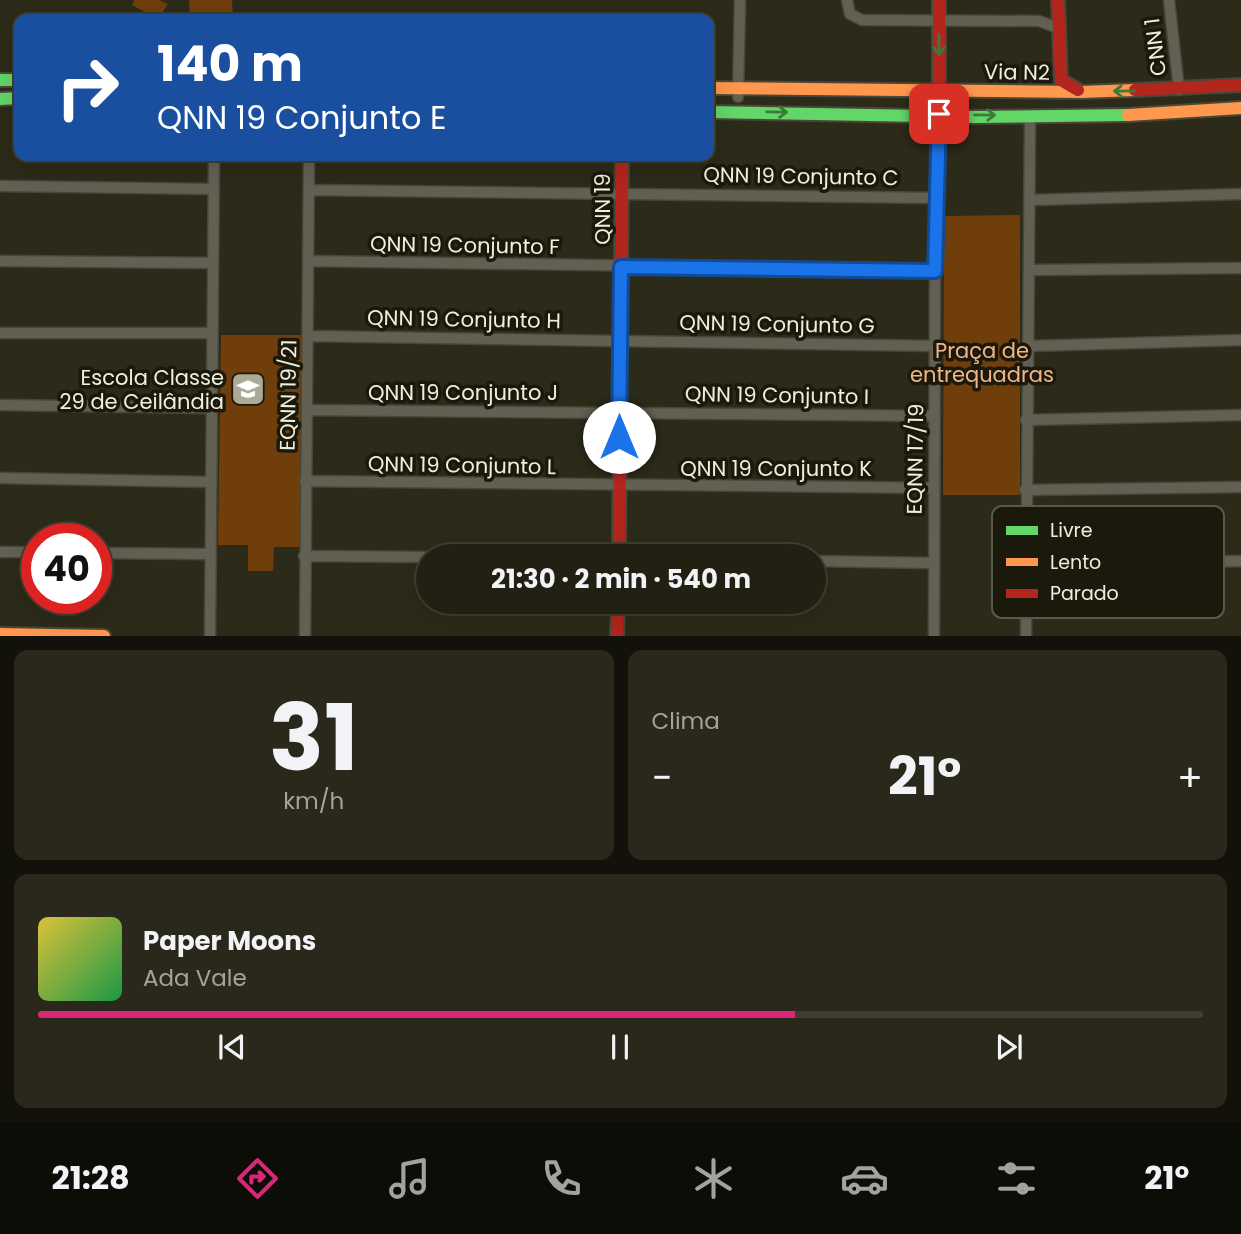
<!DOCTYPE html>
<html lang="pt">
<head>
<meta charset="utf-8">
<style>
	body { margin:0; font-family:Poppins,sans-serif; background:#29281b; color:#f1f3f6; height:100vh; display:flex; flex-direction:column; font-size:26px; white-space:nowrap }
	* { box-sizing:border-box; margin:0 }
	p { font-size:23px; color:#a2a39f }
	.icon { flex:none; width:38px; height:38px; fill:none; stroke:currentColor; stroke-width:2; stroke-linecap:round; stroke-linejoin:round }
	.map { position:relative; height:636px; overflow:hidden }
	.panel { display:flex; flex-direction:column; gap:14px; padding:14px; background:#12120a; flex:1 }
	.panel>* { flex:none }
	.top-card { position:absolute; left:14px; top:14px; width:700px; height:147px; border-radius:14px; box-shadow:0 7px 28px #0002,0 0 0 2px #3e3e32; background:#1a4fa0; color:#fff; overflow:hidden }
	.speed { position:absolute; left:21px; top:523px; display:flex; gap:14px; font-size:35px; font-weight:700; text-align:center }
	.speed>* { display:grid; place-content:center; width:91px; height:91px; border-radius:50%; background:#212012; box-shadow:0 7px 28px #0002,0 0 0 2px #3e3e32; line-height:1 }
	.speed .limit { border:10px solid #d22; background:#fff; color:#111 }
	.pin { position:absolute; display:grid; place-items:center; width:60px; height:60px; color:#fff; margin:-30px; border-radius:14px; box-shadow:0 4px 10px #0006 }
	.me { position:absolute; width:77px; margin:-38px; rotate:0deg; stroke-linejoin:round; filter:drop-shadow(0 0 5px #0008) }
	.turn { display:flex; align-items:center; gap:24px; height:147px; padding:0 28px; font-size:32px }
	.turn .icon { width:91px; height:91px; stroke-width:2.5 }
	.turn b { display:block; font-size:49px; line-height:60px }
	.big { font-size:52px; font-weight:700; line-height:1.1 }
	.panel .card { flex:1; display:flex; flex-direction:column; justify-content:center; gap:10px; min-width:0; padding:0 24px; border-radius:14px; background:#29281b }
	.panel .dial { align-items:center; gap:0 }
	.dial b { font-size:91px; line-height:1 }
	.song { display:flex; align-items:center; gap:21px }
	.cover { width:84px; height:84px; border-radius:10px; background:linear-gradient(135deg,hsl(50 70% 55%),hsl(140 70% 35%)) }
	.played { height:7px; border-radius:4px; background:linear-gradient(90deg,#db2777 65%,#3e3e32 65%) }
	.keys { display:flex; justify-content:space-around; direction:ltr }
	.heat { display:flex; justify-content:space-between; align-items:center; font-size:38px; direction:ltr }
	.panel .tiles { flex:1; display:grid; gap:14px; grid-template-columns:1fr 1fr }
	.card:last-child { grid-column:span 2 }
	.trip { position:absolute; left:416px; top:544px; width:410px; height:70px; border-radius:35px; background:#212012; box-shadow:0 7px 28px #0002,0 0 0 2px #3e3e32; font-weight:700; line-height:70px; text-align:center }
	.tab-bar { display:flex; height:112px; justify-content:space-around; align-items:center; background:#0d0d07; color:#a2a39f }
	.tab-bar .icon { width:49px; height:49px }
	.tab-bar .selected { color:#db2777 }
	.tab-bar b { font-size:32px; color:#f1f3f6 }
	.map>svg:first-child { display:block }
	.green { fill:#703e0b }
	.lines { fill:none; stroke-linecap:round; stroke-linejoin:round }
	.street-casing { stroke:#484739; stroke-width:13 }
	.fast-casing { stroke:#484739; stroke-width:16 }
	.slow-casing { stroke:#484739; stroke-width:16 }
	.jam-casing { stroke:#484739; stroke-width:16 }
	.street { stroke:#626053; stroke-width:10 }
	.fast { stroke:#63d668; stroke-width:12 }
	.slow { stroke:#ff974d; stroke-width:12 }
	.jam { stroke:#b3261e; stroke-width:12 }
	.oneway { stroke:#3e783a }
	.route-casing { stroke:#114b97; stroke-width:18 }
	.route { stroke:#1a73e8; stroke-width:12 }
	.labels { text-anchor:middle; dominant-baseline:central; stroke-width:7; stroke-linejoin:round; paint-order:stroke }
	.street-label { font-size:21px; fill:#f0efdc; stroke:#1a190b }
	.park-label { font-size:21px; fill:#f3b588; stroke:#1a190b }
	.poi-label { font-size:21px; fill:#f0efdc; stroke:#1a190b; text-anchor:end }
	.key { fill:#1a190b; stroke:#5a594a; stroke-width:2 }
	.key-label { font-size:19px; fill:#f0efdc }
</style>
</head>
<body>
<div class="map">
<svg width="1241" height="636" viewBox="0 0 1241 636">
	<rect width="100%" height="100%" fill="#2c2a18"/>
	<path class="green" d="M134,0H159L168,4L158,19L132,5Z
		M189,0H232L233,19H190Z
		M1020,215V495H943L944,216Z
		M221,335H304L301,547H274L273,571H248V545H218Z"/>
	<g class="lines">
		<g class="street-casing">
			<path id="street" d="M847,0L850,14L862,20L1039,21L1058,28
				M1169,0L1179,90
				M738,97L740,0
				M0,186L213,189
				M309,190L937,198
				M1031,200L1241,194
				M0,261L212,263
				M309,261L935,270
				M1031,270L1241,268
				M0,333H212
				M309,336L935,346
				M1030,346L1241,340
				M0,405L210,408
				M307,410L935,416
				M1026,420L1241,415
				M0,478L210,482
				M305,481L933,488
				M1025,490L1241,487
				M0,552H37
				M96,553L209,554
				M304,556L429,557
				M814,561L932,563
				M1024,565L1241,561
				M210,636L214,156
				M305,636L309,156
				M934,636L935,270L939,114
				M1026,636L1030,116"/>
		</g>
		<g class="fast-casing">
			<path id="fast" d="M0,80H19
				M0,99L19,98
				M709,112L975,117L1128,115"/>
		</g>
		<g class="slow-casing">
			<path id="slow" d="M709,88L1081,92L1135,90
				M1128,115L1241,108
				M0,634L104,636"/>
		</g>
		<g class="jam-casing">
			<path id="jam" d="M939,0V91
				M1058,0L1061,80L1078,90
				M1135,90L1241,85
				M619,556L622,156
				M617,636L618,602"/>
		</g>
		<use href="#street" class="street"/>
		<use href="#fast" class="fast"/>
		<use href="#slow" class="slow"/>
		<use href="#jam" class="jam"/>
	</g>
	<defs><path id="oneway-shaft" d="M-6 0H5M1.5-3L5.5 0L1.5 3" fill="none" stroke-width="1.6" stroke-linecap="round" stroke-linejoin="round" transform="scale(1.75)"/></defs>
	<g class="oneway">
		<use href="#oneway-shaft" transform="translate(939 45) rotate(90)"/>
		<use href="#oneway-shaft" transform="translate(1124 91) rotate(179)"/>
		<use href="#oneway-shaft" transform="translate(777 112) rotate(1)"/>
		<use href="#oneway-shaft" transform="translate(985 115) rotate(1)"/>
	</g>
	<g class="lines">
		<g class="route-casing">
			<path id="route" d="M619,437L621,267L935,271L939,114"/>
		</g>
		<use href="#route" class="route"/>
	</g>
	<defs>
		<g id="school-square" transform="scale(1.75)"><rect x="-9" y="-9" width="18" height="18" rx="4" fill="#abaa97" stroke="#1a190b"/><path d="M0-5L7-2L0 1L-7-2ZM-4 1L0 2.5L4 1V4Q0 6-4 4Z" fill="#fff"/></g>
	</defs>
	<g fill-rule="evenodd">
		<use href="#school-square" x="248" y="389"/>
	</g>
	<g class="labels">
		<g class="street-label">
			<text transform="translate(1155 47) rotate(-97)">CNN 1</text>
			<text transform="translate(1017 72) rotate(1)">Via N2</text>
			<text transform="translate(801 176) rotate(1)">QNN 19 Conjunto C</text>
			<text transform="translate(602 209) rotate(-90)">QNN 19</text>
			<text transform="translate(465 245) rotate(1)">QNN 19 Conjunto F</text>
			<text transform="translate(464 319) rotate(1)">QNN 19 Conjunto H</text>
			<text transform="translate(777 324) rotate(1)">QNN 19 Conjunto G</text>
			<text x="463" y="392">QNN 19 Conjunto J</text>
			<text transform="translate(288 395) rotate(-89)">EQNN 19/21</text>
			<text transform="translate(777 395) rotate(1)">QNN 19 Conjunto I</text>
			<text transform="translate(915 459) rotate(-89)">EQNN 17/19</text>
			<text transform="translate(462 465) rotate(1)">QNN 19 Conjunto L</text>
			<text x="776" y="468">QNN 19 Conjunto K</text>
		</g>
		<g class="park-label">
			<text x="982" y="350">Praça de<tspan x="982" dy="24">entrequadras</tspan></text>
		</g>
		<g class="poi-label">
			<text x="224" y="377">Escola Classe<tspan x="224" dy="24">29 de Ceilândia</tspan></text>
		</g>
	</g>
	<rect x="992" y="506" width="232" height="112" rx="10" class="key"/>
	<rect x="1006" y="526" width="32" height="9" fill="#63d668"/>
	<rect x="1006" y="558" width="32" height="8" fill="#ff974d"/>
	<rect x="1006" y="589" width="32" height="9" fill="#b3261e"/>
	<g class="key-label">
		<text x="1050" y="537">Livre</text>
		<text x="1050" y="569">Lento</text>
		<text x="1050" y="600">Parado</text>
	</g>
</svg>
<div class="speed"><div class="limit">40</div></div>
<div class="pin" style="left:939px;top:114px;background:#d93025"><svg class="icon" aria-label="arrive" viewBox="0 0 24 24"><path d="M6 21V4h12l-3 4 3 4H6"/></svg></div>
<svg class="me" style="left:619px;top:437px" viewBox="-20 -20 40 40"><circle r="19" fill="#fff"/><path d="M0-13L10 11 0 6-10 11z" fill="#1a73e8"/></svg>
<div class="trip">21:30 · 2 min · 540 m</div>
<div class="top-card">
<div class="turn"><svg class="icon" aria-label="right" viewBox="0 0 24 24"><path d="M7 20v-9h11M14 6l5 5-5 5"/></svg><div><b>140 m</b>QNN 19 Conjunto E</div></div>
</div>
</div>
<section class="panel">
<div class="tiles">
<div class="card dial"><b>31</b><p>km/h</p></div>
<div class="card"><p>Clima</p>
<div class="heat"><a>−</a><b class="big">21°</b><a>+</a></div>
</div>
<div class="card">
<div class="song"><i class="cover"></i><div><b>Paper Moons</b><p>Ada Vale</p></div></div>
<div class="played"></div>
<div class="keys"><svg class="icon" aria-label="previous" viewBox="0 0 24 24"><path d="M18 5L8 12l10 7zM5 5v14"/></svg><svg class="icon" aria-label="pause" viewBox="0 0 24 24"><path d="M8 5v14M16 5v14"/></svg><svg class="icon" aria-label="next" viewBox="0 0 24 24"><path d="M6 5l10 7-10 7zM19 5v14"/></svg></div>
</div>
</div>
</section>
<nav class="tab-bar">
<b>21:28</b>
<svg class="icon selected" aria-label="directions" viewBox="0 0 24 24"><path d="M12 3l9 9-9 9-9-9zM9 14v-3h6M13 9l2 2-2 2"/></svg>
<svg class="icon" aria-label="music" viewBox="0 0 24 24"><path d="M9 18V5l10-2v13"/><circle cx="6" cy="18" r="3"/><circle cx="16" cy="16" r="3"/></svg>
<svg class="icon" aria-label="phone" viewBox="0 0 24 24"><path d="M5 4h4l2 5-3 2q2 4 5 5l2-3 5 2v4C11 20 4 13 5 4z"/></svg>
<svg class="icon" aria-label="climate" viewBox="0 0 24 24"><path d="M12 3v18M4 7l16 10M4 17L20 7"/></svg>
<svg class="icon" aria-label="car" viewBox="0 0 24 24"><path d="M5 17H2v-5l4-1 3-4h7l3 4 3 1v5h-3M9 17h6M6 11h13"/><circle cx="7" cy="17" r="2"/><circle cx="17" cy="17" r="2"/></svg>
<svg class="icon" aria-label="filters" viewBox="0 0 24 24"><path d="M4 7h16M4 17h16"/><circle cx="9" cy="7" r="2"/><circle cx="15" cy="17" r="2"/></svg>
<b>21°</b>
</nav>
</body>
</html>
